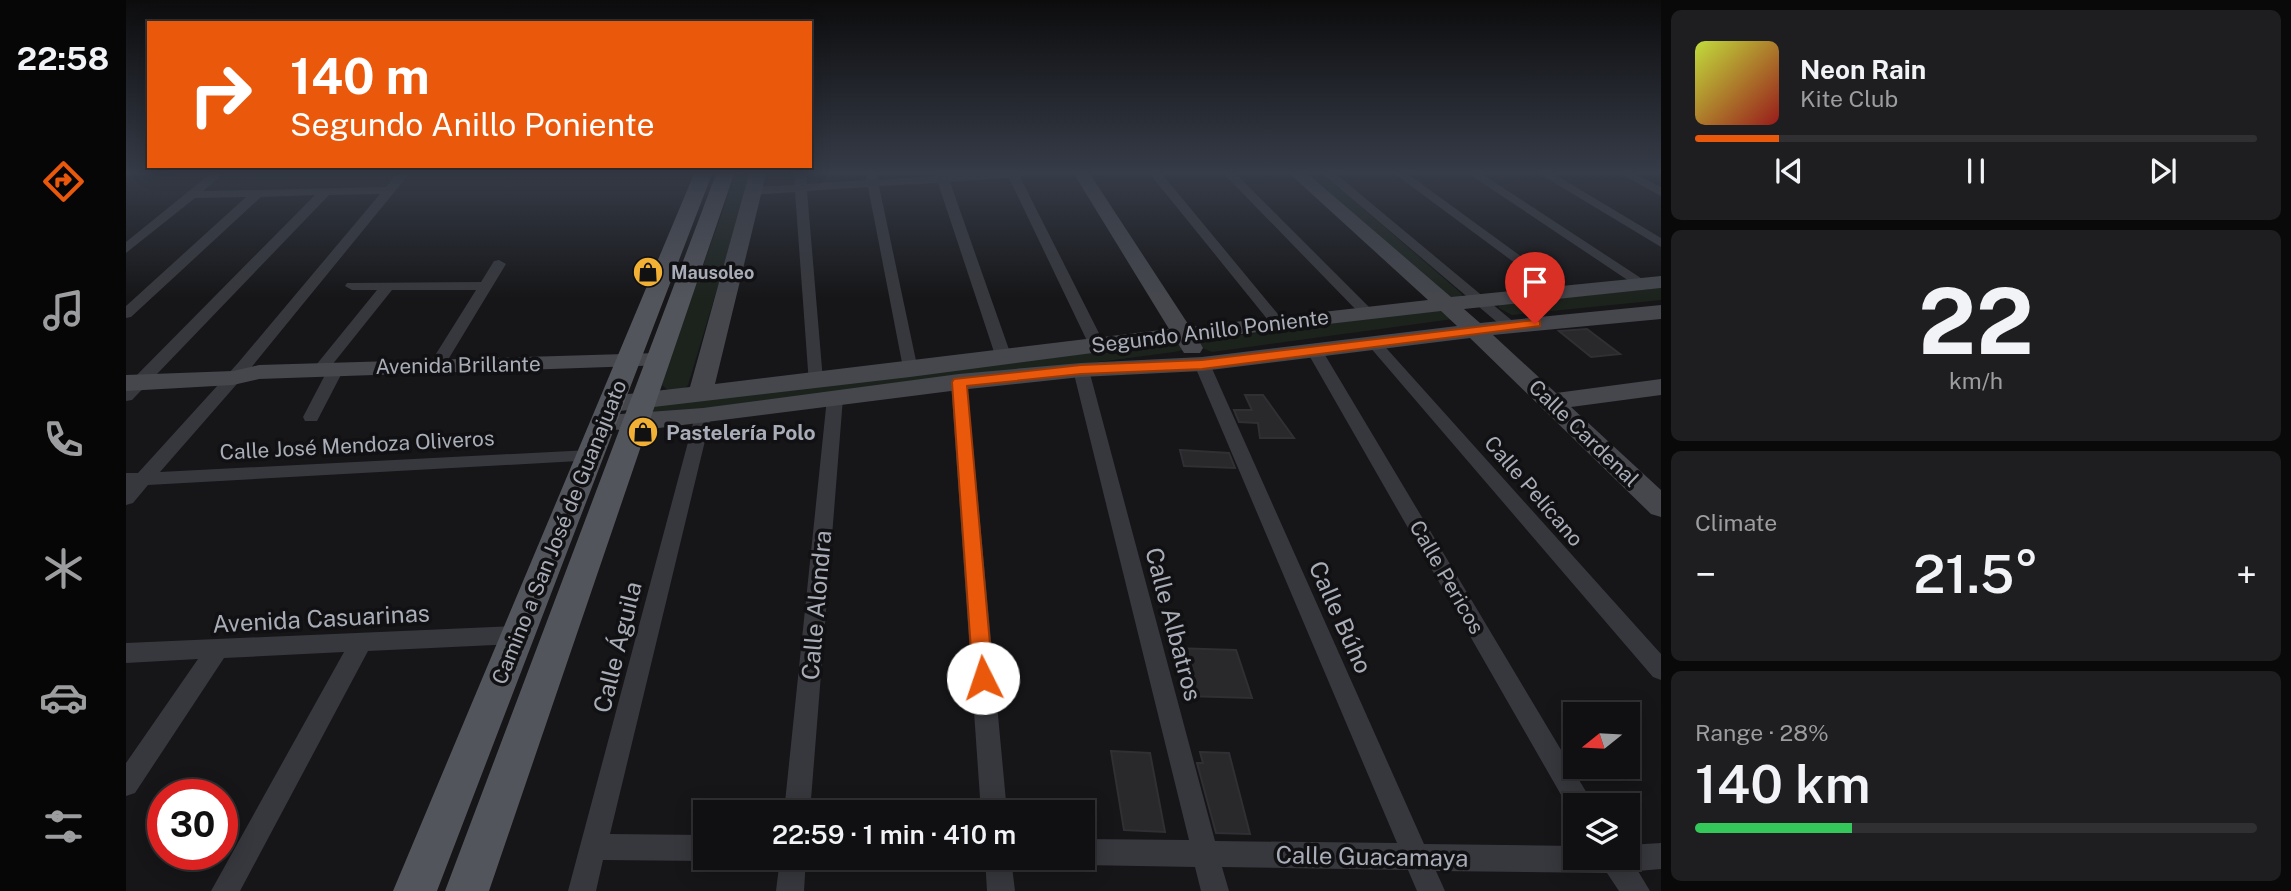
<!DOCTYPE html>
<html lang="en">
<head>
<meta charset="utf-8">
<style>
	body { margin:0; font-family:"Public Sans",sans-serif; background:#1e1e20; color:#f1f3f6; height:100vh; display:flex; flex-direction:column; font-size:26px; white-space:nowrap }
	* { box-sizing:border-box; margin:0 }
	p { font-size:23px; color:#9c9d9f }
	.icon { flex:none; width:38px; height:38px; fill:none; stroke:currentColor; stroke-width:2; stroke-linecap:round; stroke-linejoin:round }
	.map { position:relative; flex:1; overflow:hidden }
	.details { display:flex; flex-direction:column; gap:10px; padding:10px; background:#09090a; width:630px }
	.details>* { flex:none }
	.hud { position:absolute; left:21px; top:21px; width:665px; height:147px; border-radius:0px; box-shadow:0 4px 18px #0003,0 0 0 2px #303032; background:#ea580c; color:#fff; overflow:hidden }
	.needle { width:46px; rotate:252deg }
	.buttons { position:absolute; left:1437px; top:702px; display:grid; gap:14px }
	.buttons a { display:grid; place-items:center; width:77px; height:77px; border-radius:0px; background:#101012; box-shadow:0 4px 18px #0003,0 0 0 2px #303032; font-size:35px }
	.speed { position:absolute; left:21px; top:779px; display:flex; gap:14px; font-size:35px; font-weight:700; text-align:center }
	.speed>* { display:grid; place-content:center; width:91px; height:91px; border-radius:50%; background:#101012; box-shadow:0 4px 18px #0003,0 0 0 2px #303032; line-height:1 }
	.speed .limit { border:10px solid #d22; background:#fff; color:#111 }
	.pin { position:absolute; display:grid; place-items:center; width:60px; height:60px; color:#fff; margin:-72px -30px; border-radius:50% 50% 50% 0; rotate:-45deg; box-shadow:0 0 7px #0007 }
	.pin .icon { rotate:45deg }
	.me { position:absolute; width:77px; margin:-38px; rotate:356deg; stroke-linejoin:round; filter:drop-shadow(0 0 5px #0008) }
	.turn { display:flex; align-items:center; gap:24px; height:147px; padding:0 28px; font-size:32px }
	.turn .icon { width:91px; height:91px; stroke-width:2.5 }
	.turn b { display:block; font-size:49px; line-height:60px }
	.big { font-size:52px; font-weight:600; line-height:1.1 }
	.details .widget { flex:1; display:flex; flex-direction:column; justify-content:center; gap:10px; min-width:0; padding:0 24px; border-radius:10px; background:#1e1e20 }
	.details .dial { align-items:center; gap:0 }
	.dial b { font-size:91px; line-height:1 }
	.song { display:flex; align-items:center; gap:21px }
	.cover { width:84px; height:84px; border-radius:10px; background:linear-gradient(135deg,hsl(70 70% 55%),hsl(0 70% 35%)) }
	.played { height:7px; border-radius:4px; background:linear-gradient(90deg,#ea580c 15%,#303032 15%) }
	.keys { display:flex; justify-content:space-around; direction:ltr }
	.heat { display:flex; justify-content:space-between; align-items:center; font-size:38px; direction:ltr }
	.charge { height:10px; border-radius:5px; background:linear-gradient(90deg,#34c759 28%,#303032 0) }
	.trip { position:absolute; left:567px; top:800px; width:402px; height:70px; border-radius:0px; background:#101012; box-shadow:0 4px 18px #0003,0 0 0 2px #303032; font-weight:600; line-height:70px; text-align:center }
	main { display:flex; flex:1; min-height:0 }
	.dock { display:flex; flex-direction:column; width:126px; justify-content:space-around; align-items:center; background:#060607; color:#9c9d9f }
	.dock .icon { width:49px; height:49px }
	.dock .active { color:#ea580c }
	.dock b { font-size:32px; color:#f1f3f6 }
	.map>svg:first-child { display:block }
	.green { fill:#1c231d }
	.building { fill:#29292c; stroke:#303034; stroke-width:2 }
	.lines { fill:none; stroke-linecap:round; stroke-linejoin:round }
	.street { fill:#37383d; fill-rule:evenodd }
	.secondary { fill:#45474d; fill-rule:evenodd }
	.primary { fill:#53555c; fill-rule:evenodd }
	.route { fill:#ea580c; stroke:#983908; stroke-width:2 }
	.labels { text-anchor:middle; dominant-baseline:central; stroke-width:7; stroke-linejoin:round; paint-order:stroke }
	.far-poi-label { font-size:18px; font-weight:bold; fill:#a8adb8; stroke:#111113; text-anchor:start }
	.street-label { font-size:21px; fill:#a8adb8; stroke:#111113 }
	.poi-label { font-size:21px; font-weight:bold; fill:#a8adb8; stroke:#111113; text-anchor:start }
	.near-street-label { font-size:24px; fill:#a8adb8; stroke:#111113 }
</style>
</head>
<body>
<main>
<nav class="dock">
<b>22:58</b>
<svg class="icon active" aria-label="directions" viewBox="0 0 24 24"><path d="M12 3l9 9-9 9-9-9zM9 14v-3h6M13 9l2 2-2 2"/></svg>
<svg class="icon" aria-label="music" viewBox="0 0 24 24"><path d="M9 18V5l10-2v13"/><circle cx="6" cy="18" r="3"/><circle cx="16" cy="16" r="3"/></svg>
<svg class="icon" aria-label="phone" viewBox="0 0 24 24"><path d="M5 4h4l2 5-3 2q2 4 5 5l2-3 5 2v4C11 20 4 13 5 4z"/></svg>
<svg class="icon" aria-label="climate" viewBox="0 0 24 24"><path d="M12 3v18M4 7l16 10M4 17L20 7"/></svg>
<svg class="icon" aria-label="car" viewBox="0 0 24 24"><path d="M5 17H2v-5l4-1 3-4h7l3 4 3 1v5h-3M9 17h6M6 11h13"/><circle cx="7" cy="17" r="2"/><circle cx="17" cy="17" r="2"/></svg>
<svg class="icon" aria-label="filters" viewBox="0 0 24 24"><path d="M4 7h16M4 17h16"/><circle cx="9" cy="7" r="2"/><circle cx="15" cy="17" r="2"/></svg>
</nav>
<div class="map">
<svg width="1535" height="891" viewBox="0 0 1535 891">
	<rect width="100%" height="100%" fill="#161618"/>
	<path class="green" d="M610,174H626L562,385L557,390L543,391L536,385L538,375Z
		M1179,174H1197L1336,294V298L1323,300Z
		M1535,288V300L1386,315L1373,308V304Z
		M1310,310H1316L1327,319L1086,352L1072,346V342L1076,340Z
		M1053,340L1057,350L1048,352L559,416H524L529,404Z"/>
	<path class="building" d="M1461,329L1494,354L1465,357L1433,331Z
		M1119,395H1137L1168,438H1134L1132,423L1113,422L1108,410H1126Z
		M1054,450L1103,453L1109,468L1058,466Z
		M1047,648L1110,650L1126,698L1060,696Z
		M985,751L1024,753L1039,832L998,830Z
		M1074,752L1103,753L1124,834L1090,833L1071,763H1077Z"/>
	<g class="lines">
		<path class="street" d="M84,174H97L77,191L260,187L271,174H283L124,369L34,472L464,450L470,452L473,456L470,460L22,485L7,503L0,505V473H12L112,363L254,194L203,195L6,400L0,401V386L189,195L135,197L5,317L0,318V306L120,197L69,198L0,253V242Z
			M668,174H680L681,184L740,180V174H750L752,180L810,176L809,174H901L894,177L979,345L971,350L963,345L883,178L824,182L886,358L878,363L870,358L812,183L753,186L792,370L790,373H778L742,187L681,191L697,380L695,384H683L669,192L627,195L621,191L627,187L669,185Z
			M1024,174H1036L1156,319L1158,322L1156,325H1146Z
			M1098,174H1110L1246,310L1248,313L1246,316H1236Z
			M1197,174H1210L1389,323L1391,326L1389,329H1379Z
			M1269,174H1282L1444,292L1437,296L1432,295Z
			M1343,174H1356L1524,284L1517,288L1512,287Z
			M1414,174H1428L1535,238V247Z
			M1495,174H1509L1535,187V196Z
			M373,260L380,264L317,368L311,370L303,365L350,290H266L206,365L216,366L218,369L191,421H179L177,417L200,373L194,375L186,370L251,290H226L219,286L221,283L355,282L368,261Z
			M1248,338L1253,340L1535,654V680L1527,677L1243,346L1240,343L1243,340Z
			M1188,345L1196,350L1468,805H1449V815L1446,814L1180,350Z
			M1076,359L1084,364L1298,844L1449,846V858H1502V845L1535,843V869L1512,871L1524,891H1493L1481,873L1310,871L1319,891H1291L1282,870L1096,867L1103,891H1075L1069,867L957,865L948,861L946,858H957V839L1063,840L947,370L955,365L963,370L1089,841L1271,843L1068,364Z
			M833,377L841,382L881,812H855L825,382Z
			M709,393L717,398L684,812H658L701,398Z
			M577,410L585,416L484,834L579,835V858H588L579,861L477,860L470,891H442L569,416Z
			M392,626L400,628L403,635L400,642L392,644L242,651L114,891H85L218,652L98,658L9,793L0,796V763L72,659L0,663V643Z
			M654,858H680L678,891H650Z
			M859,858H885L889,891H861Z"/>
		<path class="secondary" d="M623,174H640L589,384L1043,329L948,174H964L1064,327L1302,300L1164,174H1182L1325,297L1535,276V288L1338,309L1354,323L1535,305V319L1367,335L1430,393L1535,379V395L1445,407L1535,490V517L1525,514L1344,338L1076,371L955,377L833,390L509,431L468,428L464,422L468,416L577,408L833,374L955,363L1076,357L1331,326L1315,311L1072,339L1077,348L1074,353H1058L1051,342L784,377L485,412L476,410L473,404L476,398L485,396L564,387Z
			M532,353L540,355L544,360L540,365L133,379L107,385L0,391V375L107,371L133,365Z"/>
		<path class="primary" d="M568,174H586L311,891H267Z
			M590,174H608L363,891H319Z"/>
	</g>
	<linearGradient id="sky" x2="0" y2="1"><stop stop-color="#0c0c0d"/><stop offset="0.58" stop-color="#363c48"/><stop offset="1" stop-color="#363c48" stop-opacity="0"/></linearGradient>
	<rect width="1535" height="298" fill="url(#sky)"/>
	<path class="route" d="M1409,320L1414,321V326L1076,369L955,374L841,386L867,678L864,684L857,687L850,684L847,678L826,382L828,379L955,365L1076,360Z"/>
	<defs>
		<g id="shop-disc" transform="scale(1.575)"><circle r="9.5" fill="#f2b134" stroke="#111113"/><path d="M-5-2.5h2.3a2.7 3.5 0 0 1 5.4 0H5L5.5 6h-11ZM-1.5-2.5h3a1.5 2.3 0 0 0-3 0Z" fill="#111"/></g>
	</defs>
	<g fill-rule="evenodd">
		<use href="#shop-disc" x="522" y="272"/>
		<use href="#shop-disc" x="517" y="432"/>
	</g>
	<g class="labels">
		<g class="far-poi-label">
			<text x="545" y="272">Mausoleo</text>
		</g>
		<g class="street-label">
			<text transform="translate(1084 331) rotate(-7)">Segundo Anillo Poniente</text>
			<text transform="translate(332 365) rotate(-1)">Avenida Brillante</text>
			<text transform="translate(1458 433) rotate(44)">Calle Cardenal</text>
			<text transform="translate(231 445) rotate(-3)">Calle José Mendoza Oliveros</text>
			<text transform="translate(1408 491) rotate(49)">Calle Pelícano</text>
			<text transform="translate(433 532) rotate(-68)">Camino a San José de Guanajuato</text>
			<text transform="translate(1321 577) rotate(60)">Calle Pericos</text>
		</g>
		<g class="poi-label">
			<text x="540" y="432">Pastelería Polo</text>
		</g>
		<g class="near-street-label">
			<text transform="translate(690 605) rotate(-85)">Calle Alondra</text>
			<text transform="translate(1215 617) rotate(66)">Calle Búho</text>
			<text transform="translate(195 618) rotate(-3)">Avenida Casuarinas</text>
			<text transform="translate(1048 624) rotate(75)">Calle Albatros</text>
			<text transform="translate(491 647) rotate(-76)">Calle Águila</text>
			<text transform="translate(1246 856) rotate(1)">Calle Guacamaya</text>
		</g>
	</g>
</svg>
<div class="buttons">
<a><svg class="needle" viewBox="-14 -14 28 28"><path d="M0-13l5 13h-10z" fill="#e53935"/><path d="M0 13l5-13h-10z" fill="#9c9d9f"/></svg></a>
<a><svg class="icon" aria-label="layers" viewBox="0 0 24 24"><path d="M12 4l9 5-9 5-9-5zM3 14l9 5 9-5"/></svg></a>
</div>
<div class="speed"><div class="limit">30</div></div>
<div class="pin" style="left:1409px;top:324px;background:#d93025"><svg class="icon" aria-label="arrive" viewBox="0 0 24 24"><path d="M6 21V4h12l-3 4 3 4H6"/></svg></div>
<svg class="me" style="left:857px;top:678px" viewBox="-20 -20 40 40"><circle r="19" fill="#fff"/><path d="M0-13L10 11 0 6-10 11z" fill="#ea580c"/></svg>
<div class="trip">22:59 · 1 min · 410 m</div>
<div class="hud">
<div class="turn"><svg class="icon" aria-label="right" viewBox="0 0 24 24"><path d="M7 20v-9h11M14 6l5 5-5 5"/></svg><div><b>140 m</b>Segundo Anillo Poniente</div></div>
</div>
</div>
<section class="details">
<div class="widget">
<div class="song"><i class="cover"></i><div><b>Neon Rain</b><p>Kite Club</p></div></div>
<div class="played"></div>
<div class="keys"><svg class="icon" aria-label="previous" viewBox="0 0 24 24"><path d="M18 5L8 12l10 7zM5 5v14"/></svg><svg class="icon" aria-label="pause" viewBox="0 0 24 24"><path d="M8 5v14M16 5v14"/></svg><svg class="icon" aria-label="next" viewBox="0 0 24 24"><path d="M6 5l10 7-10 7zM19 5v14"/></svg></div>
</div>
<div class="widget dial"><b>22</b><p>km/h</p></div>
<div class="widget"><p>Climate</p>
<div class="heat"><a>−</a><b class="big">21.5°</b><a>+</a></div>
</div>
<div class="widget"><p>Range · 28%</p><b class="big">140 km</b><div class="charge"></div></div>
</section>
</main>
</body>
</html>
